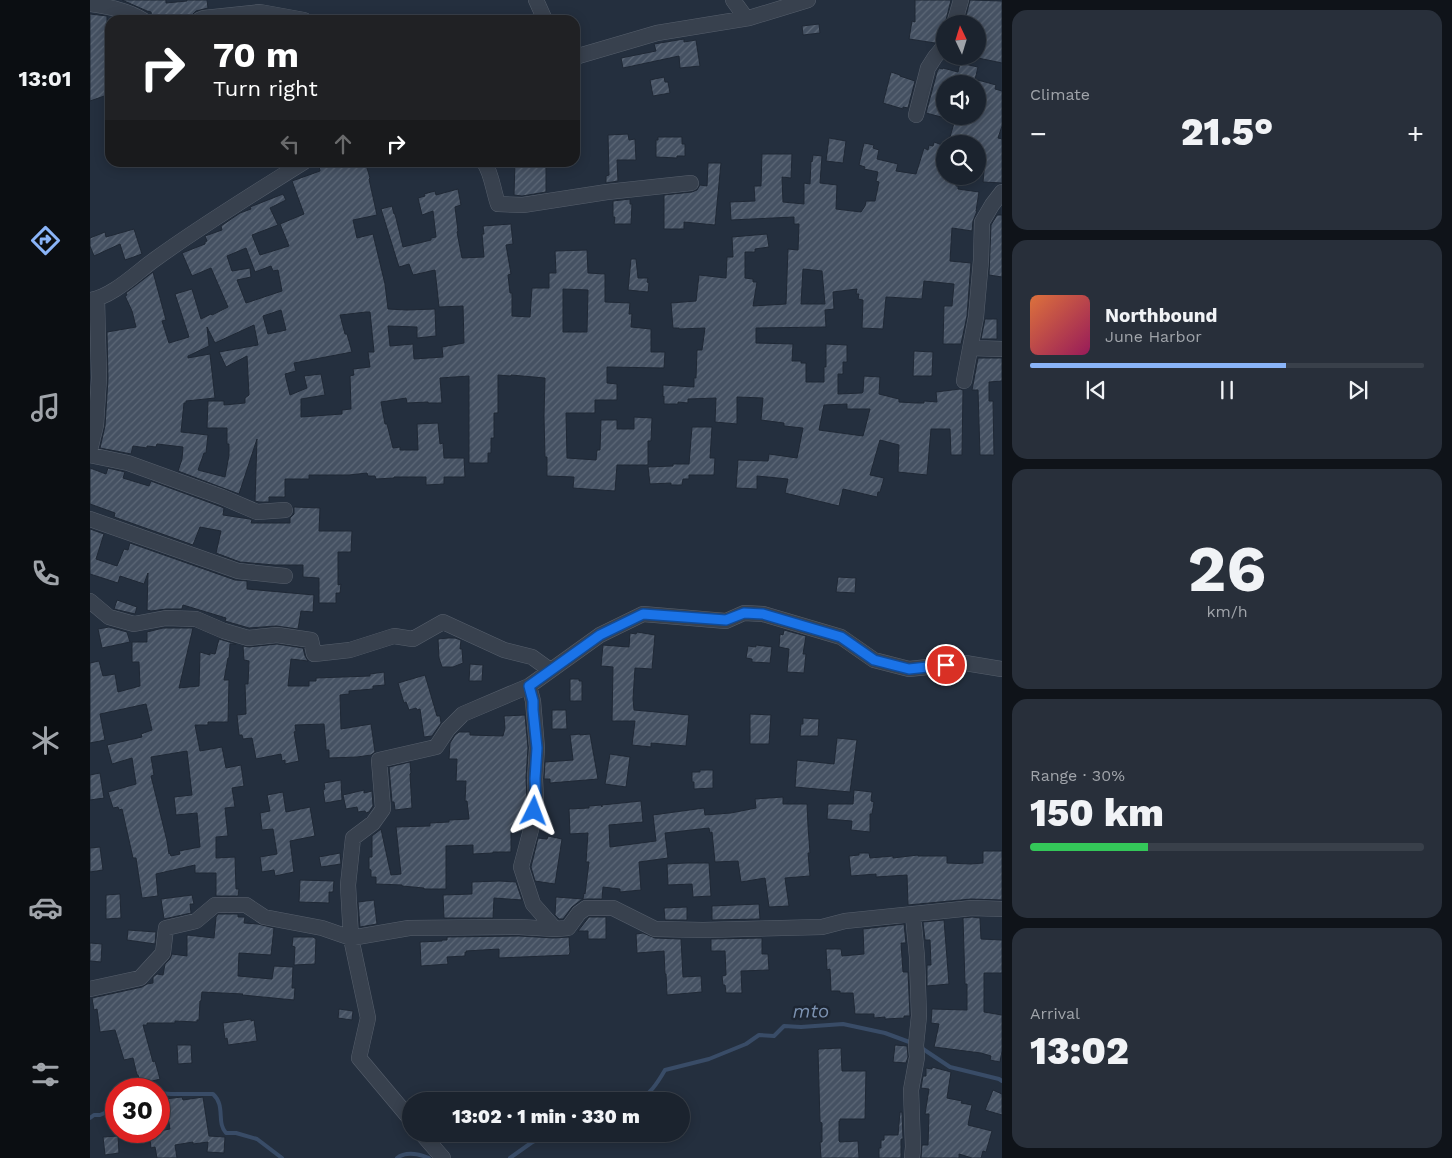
<!DOCTYPE html>
<html lang="en">
<head>
<meta charset="utf-8">
<style>
	body { margin:0; font-family:"Work Sans",sans-serif; background:#282f3a; color:#f1f3f6; height:100vh; display:flex; flex-direction:column; font-size:19px; white-space:nowrap }
	* { box-sizing:border-box; margin:0 }
	p { font-size:16px; color:#a0a4aa }
	.icon { flex:none; width:28px; height:28px; fill:none; stroke:currentColor; stroke-width:2; stroke-linecap:round; stroke-linejoin:round }
	.map { position:relative; flex:1; overflow:hidden }
	.details { display:flex; flex-direction:column; gap:10px; padding:10px; background:#0f1319; width:450px }
	.details>* { flex:none }
	.guide { position:absolute; left:15px; top:15px; width:475px; height:152px; border-radius:15px; box-shadow:0 2px 12px #0003,0 0 0 1px #39404a; background:#202124; color:#fff; overflow:hidden }
	.needle { width:32px; rotate:356deg }
	.buttons { position:absolute; left:846px; top:15px; display:grid; gap:10px }
	.buttons a { display:grid; place-items:center; width:50px; height:50px; border-radius:50%; background:#1b232e; box-shadow:0 2px 12px #0003,0 0 0 1px #39404a; font-size:25px }
	.speed { position:absolute; left:15px; top:1078px; display:flex; gap:10px; font-size:25px; font-weight:700; text-align:center }
	.speed>* { display:grid; place-content:center; width:65px; height:65px; border-radius:50%; background:#1b232e; box-shadow:0 2px 12px #0003,0 0 0 1px #39404a; line-height:1 }
	.speed .limit { border:8px solid #d22; background:#fff; color:#111 }
	.pin { position:absolute; display:grid; place-items:center; width:42px; height:42px; color:#fff; margin:-21px; border:2px solid #fff; border-radius:50%; box-shadow:0 1px 5px #0007 }
	.me { position:absolute; width:55px; margin:-28px; rotate:3deg; stroke-linejoin:round; filter:drop-shadow(0 0 4px #0008) }
	.turn { display:flex; align-items:center; gap:18px; height:105px; padding:0 25px; font-size:22px }
	.turn .icon { width:65px; height:65px; stroke-width:2.5 }
	.turn b { display:block; font-size:35px; line-height:42px }
	.lanes { display:flex; align-items:center; height:48px; padding:0 25px; background:#0003; justify-content:center; gap:25px; direction:ltr }
	.lanes .off { opacity:.35 }
	.big { font-size:38px; font-weight:800; line-height:1.1 }
	.details .widget { flex:1; display:flex; flex-direction:column; justify-content:center; gap:8px; min-width:0; padding:0 18px; border-radius:15px; background:#282f3a }
	.details .dial { align-items:center; gap:0 }
	.dial b { font-size:65px; line-height:1 }
	.song { display:flex; align-items:center; gap:15px }
	.cover { width:60px; height:60px; border-radius:8px; background:linear-gradient(135deg,hsl(20 70% 55%),hsl(330 70% 35%)) }
	.played { height:5px; border-radius:2px; background:linear-gradient(90deg,#8ab4f8 65%,#39404a 65%) }
	.keys { display:flex; justify-content:space-around; direction:ltr }
	.heat { display:flex; justify-content:space-between; align-items:center; font-size:28px; direction:ltr }
	.charge { height:8px; border-radius:4px; background:linear-gradient(90deg,#34c759 30%,#39404a 0) }
	.trip { position:absolute; left:312px; top:1092px; width:288px; height:50px; border-radius:25px; background:#1b232e; box-shadow:0 2px 12px #0003,0 0 0 1px #39404a; font-weight:800; line-height:50px; text-align:center }
	main { display:flex; flex:1; min-height:0 }
	.tabs { display:flex; flex-direction:column; width:90px; justify-content:space-around; align-items:center; background:#0b0e12; color:#a0a4aa }
	.tabs .icon { width:35px; height:35px }
	.tabs .selected { color:#8ab4f8 }
	.tabs b { font-size:22px; color:#f1f3f6 }
	.map>svg:first-child { display:block }
	.lines { fill:none; stroke-linecap:round; stroke-linejoin:round }
	.stream { stroke:#394c67; stroke-width:4 }
	.building { fill:url(#building-hatch); stroke:#1f2835; fill-rule:evenodd }
	.minor-casing { stroke:#565f6c; stroke-width:16 }
	.minor { stroke:#38414e; stroke-width:15 }
	.route-casing { stroke:#114b97; stroke-width:12 }
	.route { stroke:#1a73e8; stroke-width:9 }
	.labels { text-anchor:middle; dominant-baseline:central; stroke-width:5; stroke-linejoin:round; paint-order:stroke }
	.water-label { font-size:19px; font-style:italic; fill:#7c92b1; stroke:#1d2633 }
</style>
</head>
<body>
<main>
<nav class="tabs">
<b>13:01</b>
<svg class="icon selected" aria-label="directions" viewBox="0 0 24 24"><path d="M12 3l9 9-9 9-9-9zM9 14v-3h6M13 9l2 2-2 2"/></svg>
<svg class="icon" aria-label="music" viewBox="0 0 24 24"><path d="M9 18V5l10-2v13"/><circle cx="6" cy="18" r="3"/><circle cx="16" cy="16" r="3"/></svg>
<svg class="icon" aria-label="phone" viewBox="0 0 24 24"><path d="M5 4h4l2 5-3 2q2 4 5 5l2-3 5 2v4C11 20 4 13 5 4z"/></svg>
<svg class="icon" aria-label="climate" viewBox="0 0 24 24"><path d="M12 3v18M4 7l16 10M4 17L20 7"/></svg>
<svg class="icon" aria-label="car" viewBox="0 0 24 24"><path d="M5 17H2v-5l4-1 3-4h7l3 4 3 1v5h-3M9 17h6M6 11h13"/><circle cx="7" cy="17" r="2"/><circle cx="17" cy="17" r="2"/></svg>
<svg class="icon" aria-label="filters" viewBox="0 0 24 24"><path d="M4 7h16M4 17h16"/><circle cx="9" cy="7" r="2"/><circle cx="15" cy="17" r="2"/></svg>
</nav>
<div class="map">
<svg width="912" height="1158" viewBox="0 0 912 1158">
	<defs>
		<pattern id="building-hatch" width="6" height="6" patternUnits="userSpaceOnUse" patternTransform="scale(1.25)"><rect width="6" height="6" fill="#455162"/><path d="M-1 1l2-2M0 6l6-6M5 7l2-2" fill="none" stroke="#5d6877"/></pattern>
	</defs>
	<rect width="100%" height="100%" fill="#242f3e"/>
	<g class="lines">
		<path class="stream" d="M830,1047L860,1067L909,1079L912,1081
			M69,1093L81,1094H123C136,1106 126,1122 136,1133H146L167,1139L192,1158
			M545,1101C559,1097 568,1082 575,1070L619,1059L656,1044L669,1035L684,1036L694,1026L711,1027L753,1024L795,1033L822,1043
			M0,1118L4,1115H10L26,1108
			M307,1158C316,1151 329,1154 339,1158
			M420,1158L441,1143L455,1135L490,1134"/>
	</g>
	<path class="building" d="M32,0H76V3L97,1V0H117L118,8L106,11L101,16L90,17V20H69V18H62L61,12L57,11Z
		M825,0H861L855,24H853L851,37L845,43L819,39L822,21L825,22Z
		M880,0L912,1V63L888,58V24H874Z
		M0,14L17,16V49H20V94L0,101Z
		M729,24L730,33L713,35L712,26Z
		M594,39V42L606,40L610,66L590,68L589,56L533,68L531,58L566,51L564,44Z
		M870,63L888,67L884,84H855V118L836,113L847,72L849,68L853,69V68L868,72Z
		M801,72L810,75V76L825,81L818,108L813,107V109L793,103Z
		M574,77L575,82H578L580,93L563,96L560,80Z
		M888,80L906,85L905,89L912,91V126L908,138L912,139V183L893,182L895,160H894V157L888,155V144H858L866,116H888Z
		M538,134L539,140L545,139L546,160H527L528,181L516,183V176L519,175L518,135Z
		M568,137H592V144H595V156H587V158L566,157V140H568Z
		M739,138L756,141L753,163L736,161Z
		M844,142L855,146V176H869L866,186H868V189L889,192L886,211H887L883,221L882,231L862,228L860,261L881,263L877,316L871,344H853L854,306H862L864,284L834,281L832,299L796,297L793,329L772,328L773,300L768,299L769,294H766L767,289L743,292L744,309L735,310L736,327L666,328V343L703,344L702,361H711V363H716V382H734V367H736V344L757,345V362H753V374H748V394L772,393L773,392L774,376L790,377L789,394L809,399V402L826,403H834V401L847,402L846,392L870,389L873,390L872,455H861L860,429H841L837,475L808,472L809,445L790,440L780,475L794,478L790,492H788L787,497L753,489L749,506L695,493L698,479L667,476V489L646,488L648,460L678,461L679,454L707,458L713,428L694,426V423L671,420L673,398L647,397V424L625,422L626,398L598,399V403L588,402V404H574V396L573,397V385L604,387V378H606L607,350H612L615,328L589,329V328H583L581,303L606,301L609,275L636,278L637,257H643L642,237L677,234L679,247L665,249V252H655V278L663,279V282H667L663,306L696,304L698,249L708,250L709,224H704V217L641,220L640,202L665,201L664,186H671L672,154H702L701,178L692,177L693,202L714,204V183L720,184L721,161L722,162L723,155L732,156L730,183L747,185L746,209L771,212L775,206L776,201H785L789,182L786,181L788,172L774,169L775,167L769,165L774,143L784,145L783,148L789,150L787,159L808,164L806,171L826,174L834,148L838,150L839,145L843,146ZM713,269L732,271L735,304H711ZM757,404V409H780L773,436L729,430L734,405Z
		M238,162H274L277,168L280,178L279,179L287,215L263,220L267,238L283,234L295,284L298,309L317,310L345,309L346,336L327,338V327L298,326L300,346L323,344L324,359L353,357L352,347L374,343L373,306L349,307L345,270L323,275L319,264L309,267L291,209L302,206L304,214H305L313,247L341,240V238L346,237L343,211L332,215L328,198L335,196L334,194L345,191L346,195L368,189L371,205L365,207L368,231L367,232L372,258L394,257L392,234H394L393,226L421,224L423,244L416,245L421,274L418,275L420,293H422V316L440,317L442,288H459V273H466L465,251L497,250L498,273L515,274V302L540,303L539,314H542L541,327L561,329V352H575L574,368L517,367V383L527,384V400H505V413H476L477,458L506,460L507,450H510L511,420H527V429H544V417L562,418L561,441H558V465H527L525,491L483,488L484,477L457,476V457H455L454,416L455,378L421,375V376L408,375V413H404V438H401V453H398V463H379V376L350,378L352,403H338V402L317,403L316,398L291,402L295,424H297L303,448L310,447V450H328L327,424L348,423L350,444L353,443L354,458H374L375,477H354V484L336,485V477H304V478L286,479L285,476H278L277,473L259,475H219V479H195V497H179V502H169L165,501L167,439L149,494L88,471L92,459L93,447L67,444L66,447L57,446V448L43,446L41,454L10,448L15,426L18,379L17,332L46,327L42,311L35,296L37,295L36,293L63,272L76,320L72,321L79,343L99,337L85,294L102,289L111,319L121,314L122,315L138,307L121,268L102,276L92,253L115,244V242L117,241L115,236L132,230L131,226L150,213L161,209L160,207L193,194L196,200L180,208L188,225L162,235L170,255L199,246L190,224L214,214L202,181L230,171L229,166ZM156,248L165,272L181,266L183,271L188,270L192,291L156,303L147,280L161,277L160,268L142,271L137,256ZM473,289L498,290L497,332H473ZM191,310L196,330L178,334L173,316ZM276,312H280L284,352H278L280,367L263,369L264,375L260,376L261,409L252,410V414L211,417V399L235,395L231,374L214,376L217,388L200,395L195,374L206,371L204,363L262,352L257,334H255L250,315ZM164,325L168,345L129,352L136,367L157,356L159,395L155,398V403L134,405V401H118L117,428H137V444H139V455L135,477L108,470L114,453H116L118,435L91,432L94,403H96V401L125,398L120,354L98,358V356L119,346L117,327L125,343Z
		M425,162H456V192L432,196L424,195Z
		M618,163H631L625,225L594,222V229H574V195L602,192L607,190L610,185L617,186Z
		M540,199V204H542L541,224H524L525,217H523V201Z
		M907,215H912V277L899,275L901,225Z
		M44,229L52,254L35,260L30,244L4,256L0,246V238L15,232L16,237Z
		M541,259H546L548,278H558L557,282L559,283L558,292L538,290Z
		M895,319H907V339H891Z
		M824,351L843,352L842,376H823Z
		M888,358H912V381L899,382V401H903L904,455H890L888,390H882Z
		M602,427H622L620,458H625L624,475H599V479H593L592,485H581V483L560,484L558,467L583,466V464H599Z
		M0,468L16,474L18,468L35,472L33,478L59,486L61,481L129,506L134,508L133,515L160,519L162,520L161,523H200V518L204,514V507L230,508L229,531H262L261,552H248V585L251,584L250,593H246V603H229V578L213,577V565H184L150,562L126,553L131,531L110,527L103,545L24,517L25,513L0,504Z
		M0,529L14,534L6,559L27,566L34,549L38,550L40,543L145,580L157,581V589L224,595L223,612L211,611L208,629L186,626L159,628L135,621L136,618L93,605L92,609H76L61,611L57,610L58,573L54,584L30,576L28,583L0,574Z
		M748,577L766,578L765,593L746,592Z
		M27,600L47,607L45,614L24,609Z
		M19,627L37,632L40,642L12,648L8,629Z
		M73,628H103L89,688L109,686L110,652L120,655V653L125,654L129,639L146,644H140L139,658H138L134,680H139L138,722H118V725H105L110,751L132,747L136,768L151,765L154,786L142,788L145,807L135,808L138,836L126,837V858L145,857L146,889H149L148,896H126V873H105V865L66,874L68,896L52,898L46,858H43L32,809L29,810L28,807L23,808L18,792L46,784L42,758L22,764L17,745L52,737L51,734L62,730L56,704L10,714L15,740L0,743V663L9,661L13,676L25,674L28,692L50,686L49,662H42V642H57V632ZM97,751L102,795L84,797L86,815L107,813L110,847L89,851L90,854L81,856L80,853L79,854L77,841L61,776L64,775L61,757Z
		M694,630L716,636L713,654H716L714,673L697,672L699,649L689,647L690,634L693,635Z
		M547,632L565,635L562,669L545,668L543,699L544,710L599,715L596,746L561,743V747L542,745L545,721H522L523,667L511,666L513,645L539,647L540,633L546,634Z
		M358,638H365L371,640L370,649H372L373,663L363,667H352L349,658L348,639Z
		M187,644L213,648L215,656L218,661L201,659L198,686H219V681H226V678L280,676V674L294,672L295,685L283,686V689L259,691V694L250,695L251,729L281,724L285,752L281,755L267,757L239,758V750H236V747L234,724L205,725L206,731L204,732L209,761L195,764V760L192,761L191,754L166,759L162,738L153,739L152,735H149L147,715L156,714L155,684H158L159,661L154,660L153,646L159,647Z
		M666,645L682,647L680,663L662,662V659L656,658L658,646L666,647Z
		M380,664L393,665L392,681H379Z
		M335,675L347,716H350L351,723L342,736L334,737L330,709L327,710L326,708L319,710L316,702L314,703L308,683Z
		M480,679H489V681H492V701H480Z
		M462,710H476L477,729H462Z
		M660,714L681,715L679,744H660Z
		M435,715L438,748L436,778L437,800L431,830H421V852H403V853L383,854V845L356,846V889H334V888L312,886V885L286,884V877H281V870L279,869V857H282V836L291,829L301,875L311,874L306,827L340,826V823L359,822V820L379,819L377,801H375L376,781H366L367,759H359L360,743L365,735L369,732H380V735L413,736L415,728L414,716Z
		M713,718L729,719L728,736H710L711,724H713Z
		M490,734V735L500,734L508,779L460,783V779H454L455,762L483,760L480,735Z
		M747,738L767,740L760,792L705,787L707,760L744,764Z
		M520,754L540,757L536,787L515,784Z
		M320,762L321,773L320,774L322,808L305,810L304,802H302L299,767Z
		M610,770H623V788L604,789V782H602V772H610Z
		M10,773L14,798L0,800V775Z
		M251,780L252,800L235,803L233,790L235,789L234,783Z
		M274,790V793L282,791L283,806L279,812L276,813L275,811L268,812L267,807L256,809L253,795Z
		M764,790L782,792L781,801L784,802L782,814H780V832L761,830L762,821L737,819L738,804H763Z
		M193,792L196,812L220,807L225,836L200,841L204,872L185,876L184,870L172,872L170,857L187,854L183,829L172,830L170,813L180,811L177,795Z
		M693,797V804H717L718,826L720,853H718L720,876L695,878L699,906L679,907L675,878L651,882L648,861L625,862L622,832L620,833L619,828L575,833L578,858L549,862L551,890L530,892V889L513,887L512,899H496L491,900L482,907L473,919H469L465,915L466,897L493,899L494,893L495,894L499,862H496L498,833L480,834L479,809L499,808V806L511,805L512,807V805L551,801L553,822L519,825L520,847L566,841L563,815L614,808L615,815L641,813L666,808L665,799Z
		M458,836L472,839L465,884L445,881L441,867L448,838L457,839Z
		M10,847L13,870L0,872V848Z
		M893,851H912V900L881,899L818,905L817,875L786,877V874L761,876L759,856L769,855V853H779L780,858L803,856V858L828,855V856H857V863L881,864L893,863Z
		M250,853L251,864L231,867L229,857Z
		M596,863H619L621,896L603,897L602,884L578,885L577,864Z
		M210,880L244,881L243,892H239V903L209,902Z
		M410,881L426,882L432,900L404,898L403,918H354L353,895L382,894V882Z
		M30,894L31,918L16,919V895Z
		M102,895L104,904H100L101,913L74,919L71,899Z
		M284,900L287,924L270,927L268,902Z
		M669,904L670,919L622,920V906Z
		M597,907V920H575L574,908Z
		M128,914H148V917H155L154,923L168,924L184,928L181,955L149,953L148,976L182,979L184,966L203,967L202,988H205L204,1000L152,995L153,994L112,992L111,1001H110L109,1020H107V1022L85,1021V1023H57V1025H53L63,1062L65,1061L70,1079L51,1084L48,1075H47L43,1058L34,1060L25,1030L10,1032L7,1009L4,1010L2,998L52,987L57,984L63,983V977L67,974L73,975L75,964L80,959L82,954L97,956V935L124,938L126,917Z
		M499,917H516V939H498V931H488Z
		M882,917L890,918L891,939L912,940V973H894V1012L912,1015V1051L910,1062L900,1060L901,1056L891,1053L844,1047L849,1024L841,1023L842,1009L877,1010V984H875L873,918Z
		M854,920L859,984L837,986V965H841L840,940H835L833,922Z
		M814,924L816,943H811L813,972H818L820,1016H814V1018L795,1019V1017L784,1018V1014H765L763,993H750V991H741L740,969L737,970L736,949H751L752,956L774,954L773,929Z
		M38,930L66,932L65,944L37,940Z
		M553,933L565,938L591,939L593,977L611,976L612,992L577,995L576,974H575L574,951L547,953L546,934Z
		M429,936L464,938L479,937L480,952L479,955L409,958V949L376,951L377,952H375V956L357,957L358,964L331,966L330,942L352,941V940H357V937Z
		M203,937H223L226,939L225,964L204,965L205,947L202,946Z
		M672,938V954H678L679,970L651,971L652,993H636L635,985H633L632,976L636,975L635,951H621V939Z
		M0,943L12,944L11,962L0,961Z
		M249,1009L263,1011L262,1020L248,1018Z
		M161,1019V1021L164,1020L167,1041L138,1045L137,1038L135,1039L133,1023Z
		M87,1045H101L102,1063L88,1064Z
		M805,1045L817,1046L818,1057L816,1063L803,1062Z
		M751,1048L752,1071H776L775,1119H750V1121H749V1141L750,1142L768,1141L769,1158H731L730,1142H732V1123L730,1122L728,1050L729,1049Z
		M842,1067L861,1072L857,1098L872,1101L871,1103L882,1105L878,1125L902,1131L896,1152L893,1151L891,1158H882L869,1154V1158H831L832,1145H838L839,1114H835L839,1089L831,1088L833,1076H836V1068L842,1069Z
		M903,1090L912,1094V1115L895,1110Z
		M92,1097L93,1100L113,1097L119,1136L135,1137L134,1153L117,1152L118,1142L103,1144V1142L85,1145L87,1158H67L65,1147L61,1148L59,1131H69L80,1129L75,1099Z
		M810,1112H812L813,1139H811V1158H789V1148H791V1140H794V1135H808Z
		M28,1136L29,1153L15,1155L13,1137Z"/>
	<g class="lines">
		<g class="minor-casing">
			<path id="minor" d="M446,0L455,20
				M643,0L656,18
				M0,4C19,7 37,10 53,20
				M109,20L114,18L170,12L214,20
				M864,24L871,0
				M485,57L567,33L659,18L718,0
				M826,115L838,68L845,57L855,45
				M394,162C402,174 403,190 408,204L433,205L517,192L601,183
				M0,300C22,297 46,273 64,260C112,225 163,194 214,162
				M881,348L912,349
				M874,381L886,317L891,260L892,222L902,205L912,192
				M0,450L6,425L9,378L7,299
				M0,455L38,463L132,497L167,512L195,510
				M0,519L148,571L195,576
				M0,601L19,617L44,624L76,618L106,619L134,631L158,638L187,635L221,640L224,654L260,650L304,636L323,639L353,622L414,650L442,657L460,670
				M439,686L443,701L447,748L445,779L446,800L443,822L431,867L443,904L465,929
				M0,989L50,978L73,953L76,928L106,921L125,905H156L174,917L232,928L261,938L319,928L429,927L465,929L478,928L489,913L496,908H523L565,929L613,930L732,927L755,921L882,908L912,909
				M321,1120L269,1058L278,1018L261,938L258,885L263,838L283,823L293,809L289,760L346,747L358,729L373,714L439,686L510,635L553,614L636,621L654,613L673,614L751,637L784,660L819,669L875,663L912,669
				M332,1134L353,1158
				M822,1158L823,1147L821,1090L827,1057L826,1045L829,1016L827,957L823,915"/>
		</g>
		<use href="#minor" class="minor"/>
	</g>
	<g class="lines">
		<g class="route-casing">
			<path id="route" d="M444,811L446,800L445,779L447,748L443,710V701L439,686L510,635L553,614L636,620L654,613L673,614L751,637L784,660L819,669L856,665"/>
		</g>
		<use href="#route" class="route"/>
	</g>
	<g class="labels">
		<g class="water-label">
			<text transform="translate(721 1011) rotate(-1)">mto</text>
		</g>
	</g>
</svg>
<div class="buttons">
<a><svg class="needle" viewBox="-14 -14 28 28"><path d="M0-13l5 13h-10z" fill="#e53935"/><path d="M0 13l5-13h-10z" fill="#a0a4aa"/></svg></a>
<a><svg class="icon" aria-label="sound" viewBox="0 0 24 24"><path d="M4 9h4l5-4v14l-5-4H4zM17 9q2 3 0 6"/></svg></a>
<a><svg class="icon" aria-label="search" viewBox="0 0 24 24"><circle cx="10" cy="10" r="6"/><path d="M15 15l6 6"/></svg></a>
</div>
<div class="speed"><div class="limit">30</div></div>
<div class="pin" style="left:856px;top:665px;background:#d93025"><svg class="icon" aria-label="arrive" viewBox="0 0 24 24"><path d="M6 21V4h12l-3 4 3 4H6"/></svg></div>
<svg class="me" style="left:444px;top:811px" viewBox="-20 -20 40 40"><path d="M0-17L14 15 0 8-14 15z" fill="#1a73e8" stroke="#fff" stroke-width="4"/></svg>
<div class="trip">13:02 · 1 min · 330 m</div>
<div class="guide">
<div class="turn"><svg class="icon" aria-label="right" viewBox="0 0 24 24"><path d="M7 20v-9h11M14 6l5 5-5 5"/></svg><div><b>70 m</b>Turn right</div></div>
<div class="lanes"><svg class="icon off" aria-label="left" viewBox="0 0 24 24"><path d="M17 20v-9H6M10 6l-5 5 5 5"/></svg><svg class="icon off" aria-label="ahead" viewBox="0 0 24 24"><path d="M12 20V5M6 11l6-6 6 6"/></svg><svg class="icon" aria-label="right" viewBox="0 0 24 24"><path d="M7 20v-9h11M14 6l5 5-5 5"/></svg></div>
</div>
</div>
<section class="details">
<div class="widget"><p>Climate</p>
<div class="heat"><a>−</a><b class="big">21.5°</b><a>+</a></div>
</div>
<div class="widget">
<div class="song"><i class="cover"></i><div><b>Northbound</b><p>June Harbor</p></div></div>
<div class="played"></div>
<div class="keys"><svg class="icon" aria-label="previous" viewBox="0 0 24 24"><path d="M18 5L8 12l10 7zM5 5v14"/></svg><svg class="icon" aria-label="pause" viewBox="0 0 24 24"><path d="M8 5v14M16 5v14"/></svg><svg class="icon" aria-label="next" viewBox="0 0 24 24"><path d="M6 5l10 7-10 7zM19 5v14"/></svg></div>
</div>
<div class="widget dial"><b>26</b><p>km/h</p></div>
<div class="widget"><p>Range · 30%</p><b class="big">150 km</b><div class="charge"></div></div>
<div class="widget"><p>Arrival</p><b class="big">13:02</b></div>
</section>
</main>
</body>
</html>
